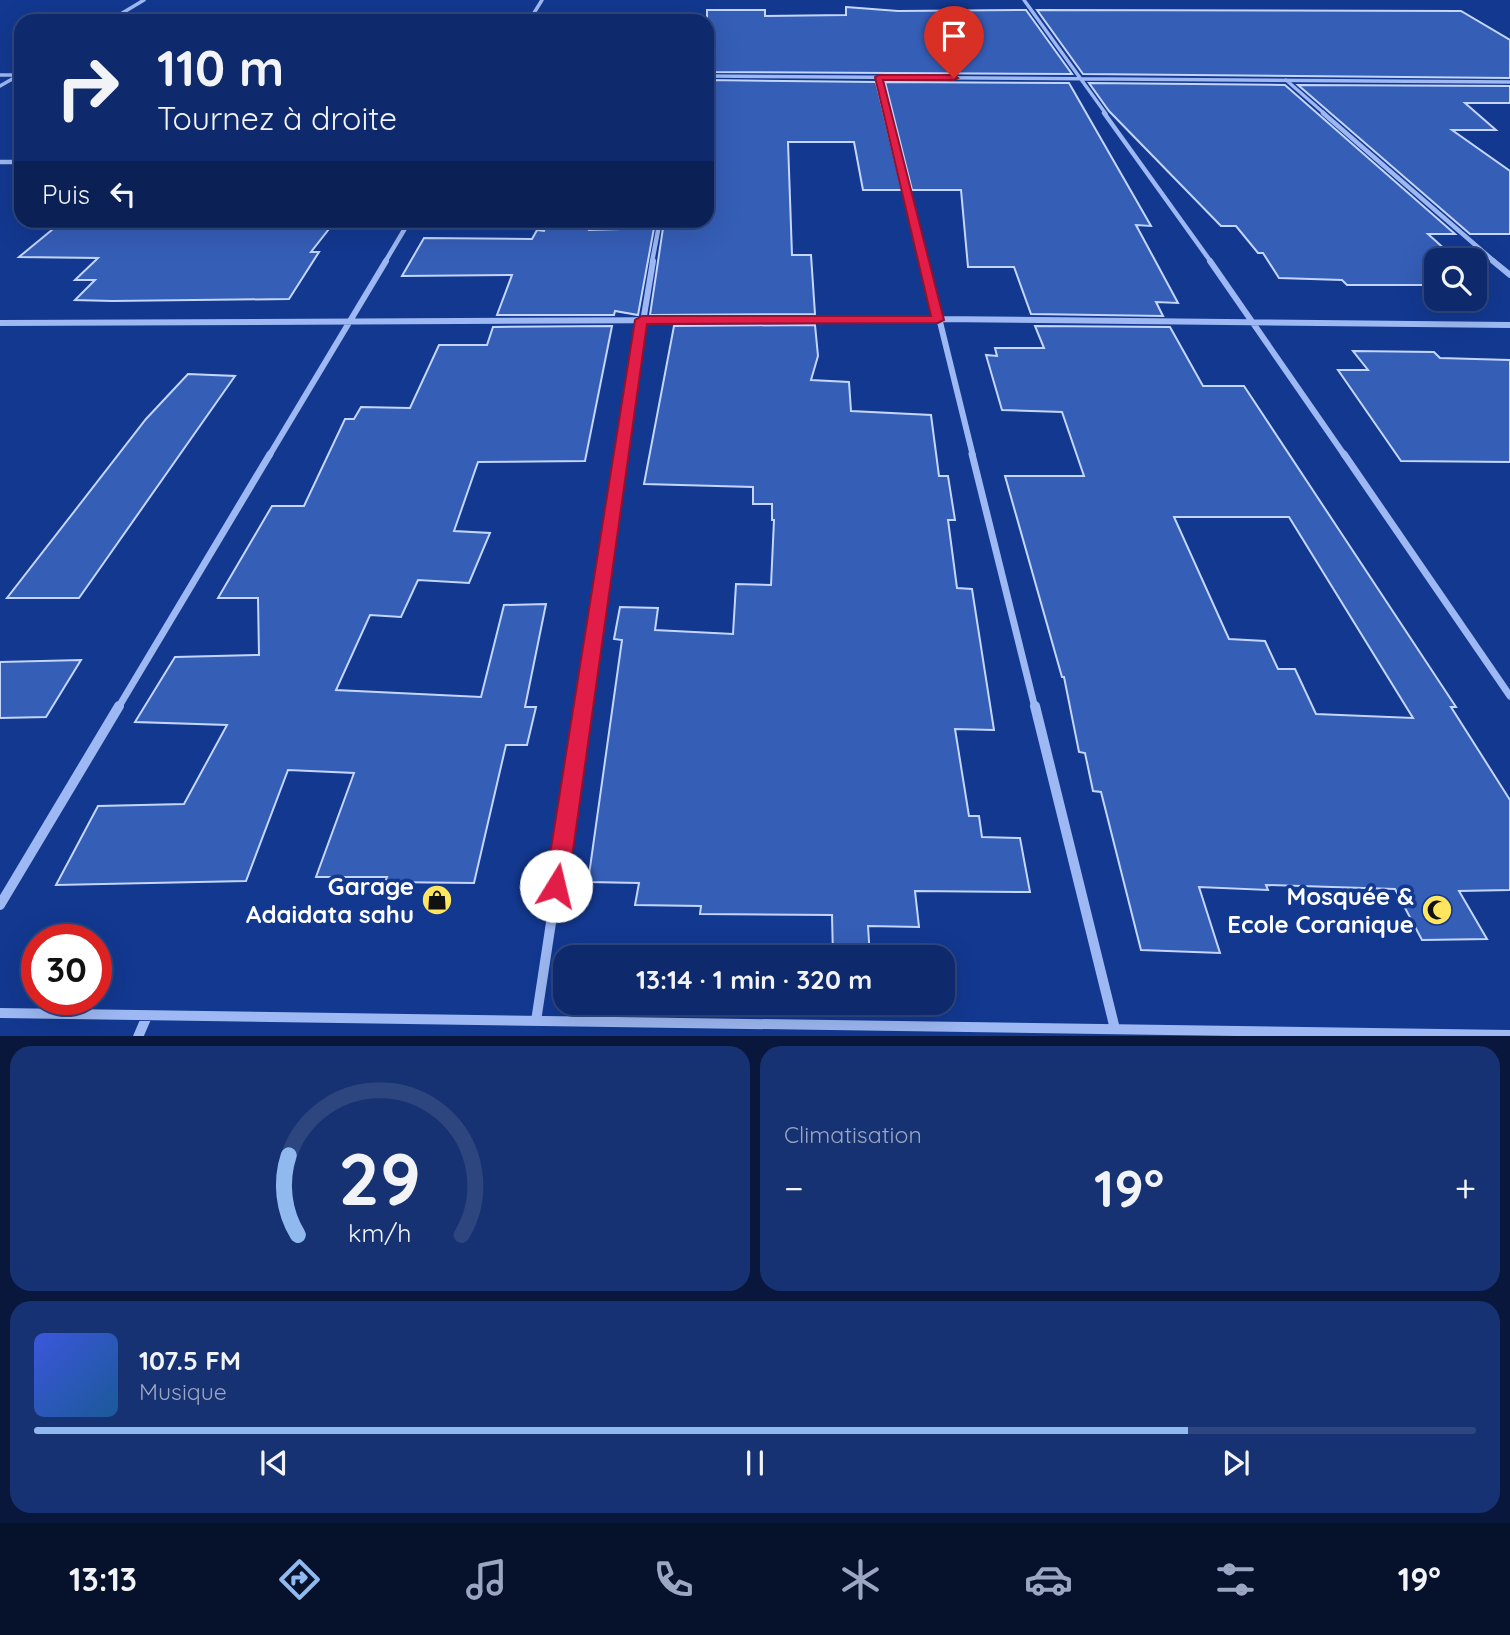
<!DOCTYPE html>
<html lang="fr">
<head>
<meta charset="utf-8">
<style>
	body { margin:0; font-family:Quicksand,sans-serif; background:#173272; color:#f1f3f6; height:100vh; display:flex; flex-direction:column; font-size:26px; white-space:nowrap }
	* { box-sizing:border-box; margin:0 }
	p { font-size:23px; color:#9ba7c2 }
	.icon { flex:none; width:38px; height:38px; fill:none; stroke:currentColor; stroke-width:2; stroke-linecap:round; stroke-linejoin:round }
	.map { position:relative; height:1036px; overflow:hidden }
	.sheet { display:flex; flex-direction:column; gap:10px; padding:10px; background:#08173b; flex:1 }
	.sheet>* { flex:none }
	.hud { position:absolute; left:14px; top:14px; width:700px; height:214px; border-radius:21px; box-shadow:0 7px 28px #0002,0 0 0 2px #2e467f; background:#0e2a6c; color:#f1f3f6; overflow:hidden }
	.buttons { position:absolute; left:1424px; top:248px; display:grid; gap:14px }
	.buttons a { display:grid; place-items:center; width:63px; height:63px; border-radius:14px; background:#0e2a6c; box-shadow:0 7px 28px #0002,0 0 0 2px #2e467f; font-size:35px }
	.speed { position:absolute; left:21px; top:924px; display:flex; gap:14px; font-size:35px; font-weight:700; text-align:center }
	.speed>* { display:grid; place-content:center; width:91px; height:91px; border-radius:50%; background:#0e2a6c; box-shadow:0 7px 28px #0002,0 0 0 2px #2e467f; line-height:1 }
	.speed .limit { border:10px solid #d22; background:#fff; color:#111 }
	.pin { position:absolute; display:grid; place-items:center; width:60px; height:60px; color:#fff; margin:-72px -30px; border-radius:50% 50% 50% 0; rotate:-45deg; box-shadow:0 0 7px #0007 }
	.pin .icon { rotate:45deg }
	.me { position:absolute; width:77px; margin:-38px; rotate:9deg; stroke-linejoin:round; filter:drop-shadow(0 0 5px #0008) }
	.turn { display:flex; align-items:center; gap:24px; height:147px; padding:0 28px; font-size:32px }
	.turn .icon { width:91px; height:91px; stroke-width:2.5 }
	.turn b { display:block; font-size:49px; line-height:60px }
	.then { display:flex; align-items:center; height:66px; padding:0 28px; background:#0003; gap:14px; font-size:26px }
	.big { font-size:52px; font-weight:700; line-height:1.1 }
	.sheet .widget { flex:1; display:flex; flex-direction:column; justify-content:center; gap:10px; min-width:0; padding:0 24px; border-radius:21px; background:#173272 }
	.sheet .dial { align-items:center; gap:0 }
	.dial svg { height:182px; overflow:visible; fill:none; stroke:#2e467f; stroke-width:7; stroke-linecap:round; text-anchor:middle }
	.dial text { fill:#f1f3f6; stroke:none }
	.song { display:flex; align-items:center; gap:21px }
	.cover { width:84px; height:84px; border-radius:10px; background:linear-gradient(135deg,hsl(230 70% 55%),hsl(210 70% 35%)) }
	.played { height:7px; border-radius:4px; background:linear-gradient(90deg,#90b9f0 80%,#2e467f 80%) }
	.keys { display:flex; justify-content:space-around; direction:ltr }
	.heat { display:flex; justify-content:space-between; align-items:center; font-size:38px; direction:ltr }
	.sheet .tiles { flex:1; display:grid; gap:10px; grid-template-columns:1fr 1fr }
	.widget:last-child { grid-column:span 2 }
	.trip { position:absolute; left:553px; top:945px; width:402px; height:70px; border-radius:21px; background:#0e2a6c; box-shadow:0 7px 28px #0002,0 0 0 2px #2e467f; font-weight:700; line-height:70px; text-align:center }
	.tab-bar { display:flex; height:112px; justify-content:space-around; align-items:center; background:#06112b; color:#9ba7c2 }
	.tab-bar .icon { width:49px; height:49px }
	.tab-bar .current { color:#90b9f0 }
	.tab-bar b { font-size:32px; color:#f1f3f6 }
	.map>svg:first-child { display:block }
	.building { fill:#355eb7; stroke:#c4d6fd; stroke-width:2; fill-rule:evenodd }
	.lines { fill:none; stroke-linecap:round; stroke-linejoin:round }
	.street-far4 { stroke:#9db8f2; stroke-width:3.5 }
	.street-far3 { stroke:#9db8f2; stroke-width:4.5 }
	.street-far2 { stroke:#9db8f2; stroke-width:6 }
	.street-far1 { stroke:#9db8f2; stroke-width:7 }
	.street { stroke:#9db8f2; stroke-width:10 }
	.route { fill:#e11d48; stroke:#92132f; stroke-width:2 }
	.labels { text-anchor:middle; dominant-baseline:central; stroke-width:7; stroke-linejoin:round; paint-order:stroke }
	.near-poi-label { font-size:24px; font-weight:bold; fill:#fff; stroke:#123890; text-anchor:end }
</style>
</head>
<body>
<div class="map">
<svg width="1510" height="1037" viewBox="0 0 1510 1037">
	<rect width="100%" height="100%" fill="#123890"/>
	<path class="building" d="M846,7L898,11L1026,10L1072,74L707,72V10H765V16L846,15Z
		M1037,10L1461,11L1510,40V78L1083,74Z
		M707,80L876,82L902,190H863L854,142H788L792,255H811L815,314L650,315L663,228H680L681,220H707Z
		M885,82L1069,83L1151,226L1136,225L1178,303L1156,302L1163,316L1031,314L1014,267H968L961,190H912Z
		M1089,83L1285,85L1455,234H1428L1458,261H1437V285H1347L1342,280L1279,278L1263,253H1258L1236,226H1221L1109,111Z
		M1298,85L1510,86V103H1465L1496,130H1452L1510,171V234H1470Z
		M64,220H336L311,252H319L289,299L112,301L75,300L95,280H75L98,258L19,257Z
		M547,220H591L589,230L654,228L638,315L615,311L614,315H497L512,275L402,276L424,238L532,239L537,230L544,231Z
		M815,325L818,356L811,380L849,382L851,411L931,415L939,476H948L955,520H948L957,588L972,589L994,730L955,729L969,816H979L982,837L1020,838L1030,892L915,891L919,927L868,926L870,957H833L832,915L700,914L701,906L635,905L639,883L588,882L622,640L614,639L620,607L658,608L655,630L733,634L736,584L771,585L774,520H772V504H753V487L644,484L674,326Z
		M612,326L585,461L478,462L454,531L490,533L469,583L418,580L401,617L370,615L336,690L481,697L504,605L546,604L525,707H536L527,745H506L474,883L385,882L387,877H316L354,773L288,770L246,881L56,885L98,806L184,804L227,725L135,722L175,657L259,655L258,598H218L272,506H304L345,419H354L361,407L410,408L439,345H487L493,327Z
		M1035,326L1170,327L1203,386H1244L1456,707H1451L1510,800V890L1459,891L1487,939L1422,940L1395,889L1266,885L1268,890L1199,887L1220,953L1141,950L1101,792L1093,791L1085,753L1079,752L1064,677H1062L1005,476H1084L1062,412L1002,410L986,355L997,356L995,348H1044ZM1174,517H1289L1413,718L1316,714L1295,669H1278L1265,641L1229,639Z
		M1353,351L1434,352L1440,358L1510,360V462L1401,461L1338,370H1368Z
		M188,374L235,376L79,598H7L146,419Z
		M81,660L46,717L0,718V662Z"/>
	<g class="lines">
		<path class="street-far4" d="M1024,0L1106,114
			M109,21L144,0
			M529,21L542,0
			M0,75H17
			M707,76L1510,82
			M879,77L888,114
			M1286,80L1325,114
			M0,86L21,74"/>
		<path class="street-far3" d="M888,113L925,262
			M1104,113L1211,262
			M1323,113L1495,262
			M0,162H21
			M385,262L410,220
			M652,262L660,220"/>
		<path class="street-far2" d="M925,261L973,456
			M1210,261L1345,456
			M1493,261L1510,275
			M0,323L938,319L1510,325
			M269,456L386,261
			M621,456L653,261"/>
		<path class="street-far1" d="M972,454L1035,708
			M1344,454L1510,696
			M118,708L270,454
			M583,708L622,454"/>
		<path class="street" d="M1035,706L1115,1029
			M0,905L119,706
			M0,1013L1510,1035
			M536,1021L584,706
			M138,1037L147,1016"/>
	</g>
	<path class="route" d="M879,75H954L958,78L954,80H883L944,320L938,323L647,324L568,886L564,894L556,897L548,894L545,886L635,320L642,316H931L875,77Z"/>
	<defs>
		<g id="shop-disc" transform="scale(1.575)"><circle r="9.5" fill="#ffe65e" stroke="#123890"/><path d="M-5-2.5h2.3a2.7 3.5 0 0 1 5.4 0H5L5.5 6h-11ZM-1.5-2.5h3a1.5 2.3 0 0 0-3 0Z" fill="#111"/></g>
		<g id="mosque-disc" transform="scale(1.575)"><circle r="9.5" fill="#ffe65e" stroke="#123890"/><path d="M3.5-4.9A6 6 0 1 0 3.5 4.9A5 5 0 1 1 3.5-4.9Z" fill="#111"/></g>
	</defs>
	<g fill-rule="evenodd">
		<use href="#shop-disc" x="437" y="900"/>
		<use href="#mosque-disc" x="1437" y="910"/>
	</g>
	<g class="labels">
		<g class="near-poi-label">
			<text x="414" y="886">Garage<tspan x="414" dy="28">Adaidata sahu</tspan></text>
			<text x="1414" y="896">Mosquée &amp;<tspan x="1414" dy="28">Ecole Coranique</tspan></text>
		</g>
	</g>
</svg>
<div class="buttons">
<a><svg class="icon" aria-label="search" viewBox="0 0 24 24"><circle cx="10" cy="10" r="6"/><path d="M15 15l6 6"/></svg></a>
</div>
<div class="speed"><div class="limit">30</div></div>
<div class="pin" style="left:954px;top:78px;background:#d93025"><svg class="icon" aria-label="arrive" viewBox="0 0 24 24"><path d="M6 21V4h12l-3 4 3 4H6"/></svg></div>
<svg class="me" style="left:556px;top:886px" viewBox="-20 -20 40 40"><circle r="19" fill="#fff"/><path d="M0-13L10 11 0 6-10 11z" fill="#e11d48"/></svg>
<div class="trip">13:14 · 1 min · 320 m</div>
<div class="hud">
<div class="turn"><svg class="icon" aria-label="right" viewBox="0 0 24 24"><path d="M7 20v-9h11M14 6l5 5-5 5"/></svg><div><b>110 m</b>Tournez à droite</div></div>
<div class="then">Puis<svg class="icon" aria-label="left" viewBox="0 0 24 24"><path d="M17 20v-9H6M10 6l-5 5 5 5"/></svg></div>
</div>
</div>
<section class="sheet">
<div class="tiles">
<div class="widget dial"><svg viewBox="0 0 100 80">
<path d="M14 69A42 42 0 1 1 86 69"/>
<path d="M14 69A42 42 0 0 1 10 34" stroke="#90b9f0"/>
<text x="50" y="56" font-size="32" font-weight="700">29</text>
<text x="50" y="72" font-size="11">km/h</text>
</svg></div>
<div class="widget"><p>Climatisation</p>
<div class="heat"><a>−</a><b class="big">19°</b><a>+</a></div>
</div>
<div class="widget">
<div class="song"><i class="cover"></i><div><b>107.5 FM</b><p>Musique</p></div></div>
<div class="played"></div>
<div class="keys"><svg class="icon" aria-label="previous" viewBox="0 0 24 24"><path d="M18 5L8 12l10 7zM5 5v14"/></svg><svg class="icon" aria-label="pause" viewBox="0 0 24 24"><path d="M8 5v14M16 5v14"/></svg><svg class="icon" aria-label="next" viewBox="0 0 24 24"><path d="M6 5l10 7-10 7zM19 5v14"/></svg></div>
</div>
</div>
</section>
<nav class="tab-bar">
<b>13:13</b>
<svg class="icon current" aria-label="directions" viewBox="0 0 24 24"><path d="M12 3l9 9-9 9-9-9zM9 14v-3h6M13 9l2 2-2 2"/></svg>
<svg class="icon" aria-label="music" viewBox="0 0 24 24"><path d="M9 18V5l10-2v13"/><circle cx="6" cy="18" r="3"/><circle cx="16" cy="16" r="3"/></svg>
<svg class="icon" aria-label="phone" viewBox="0 0 24 24"><path d="M5 4h4l2 5-3 2q2 4 5 5l2-3 5 2v4C11 20 4 13 5 4z"/></svg>
<svg class="icon" aria-label="climate" viewBox="0 0 24 24"><path d="M12 3v18M4 7l16 10M4 17L20 7"/></svg>
<svg class="icon" aria-label="car" viewBox="0 0 24 24"><path d="M5 17H2v-5l4-1 3-4h7l3 4 3 1v5h-3M9 17h6M6 11h13"/><circle cx="7" cy="17" r="2"/><circle cx="17" cy="17" r="2"/></svg>
<svg class="icon" aria-label="filters" viewBox="0 0 24 24"><path d="M4 7h16M4 17h16"/><circle cx="9" cy="7" r="2"/><circle cx="15" cy="17" r="2"/></svg>
<b>19°</b>
</nav>
</body>
</html>
